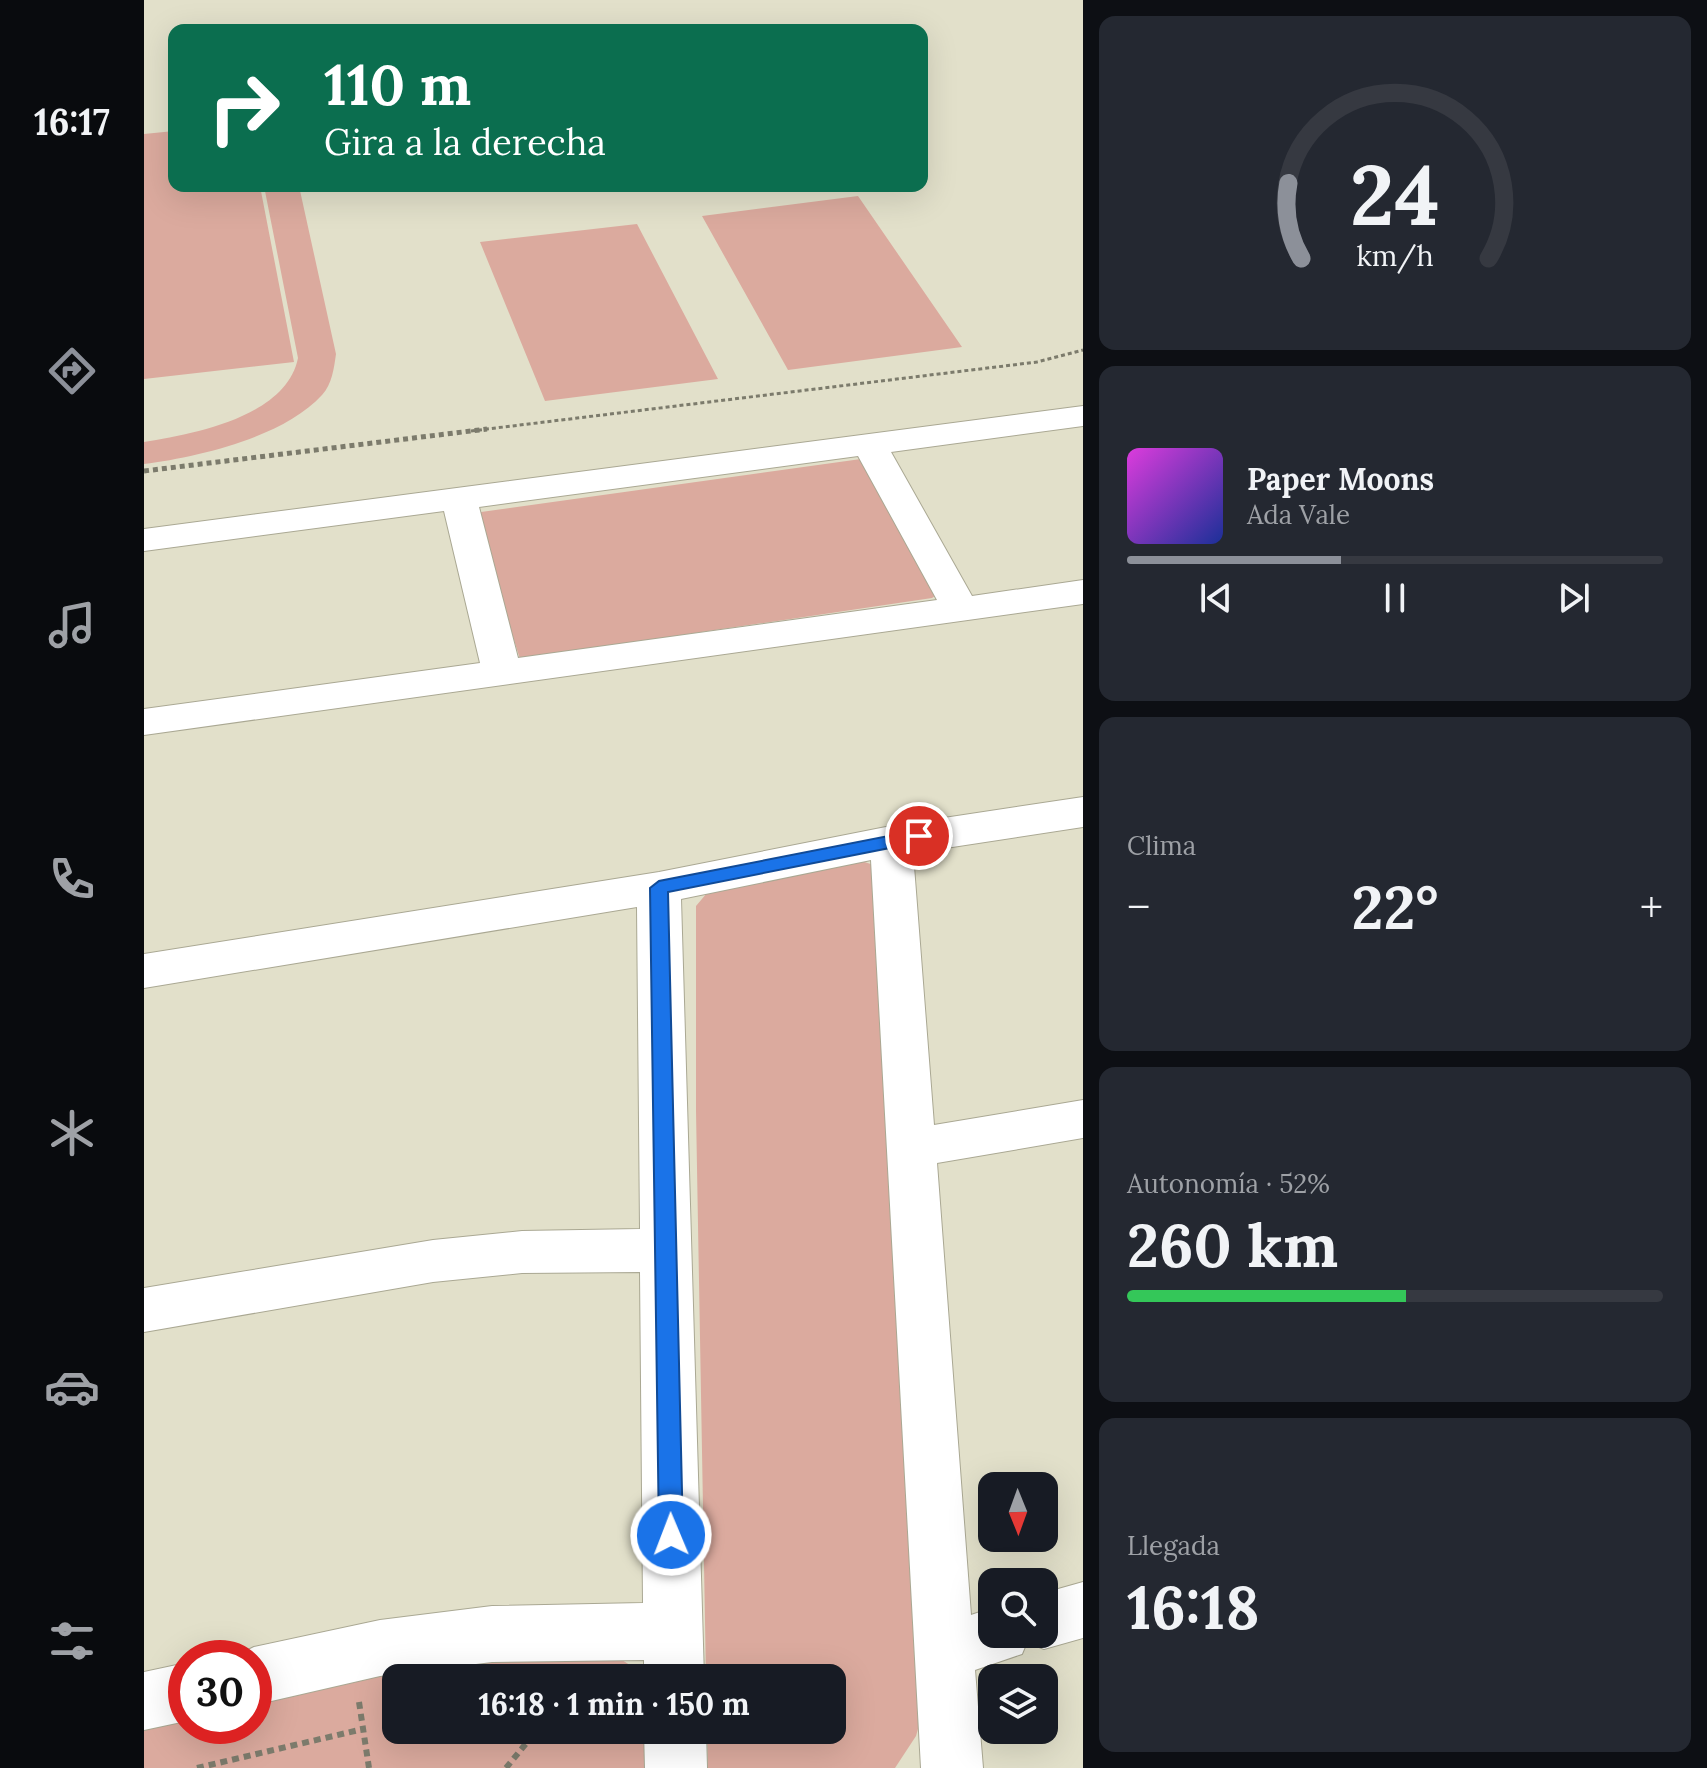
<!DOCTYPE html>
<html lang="es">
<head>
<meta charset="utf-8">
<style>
	body { margin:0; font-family:Lora,serif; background:#242831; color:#f1f3f6; height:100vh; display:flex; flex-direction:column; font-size:30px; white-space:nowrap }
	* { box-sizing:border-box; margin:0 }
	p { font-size:26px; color:#9ea1a6 }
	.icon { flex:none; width:44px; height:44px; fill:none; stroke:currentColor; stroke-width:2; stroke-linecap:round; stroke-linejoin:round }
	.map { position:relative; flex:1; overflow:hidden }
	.sheet { display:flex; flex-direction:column; gap:16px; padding:16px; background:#0d0f14; width:624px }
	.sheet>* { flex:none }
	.banner { position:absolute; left:24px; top:24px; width:760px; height:168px; border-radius:16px; box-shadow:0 8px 32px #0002; background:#0b6e4f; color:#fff; overflow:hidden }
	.needle { width:52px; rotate:179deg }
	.fabs { position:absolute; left:834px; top:1472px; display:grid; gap:16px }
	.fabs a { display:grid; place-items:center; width:80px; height:80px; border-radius:16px; background:#171b24; box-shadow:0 8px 32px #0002; font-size:40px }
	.speed { position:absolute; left:24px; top:1640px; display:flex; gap:16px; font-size:40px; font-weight:700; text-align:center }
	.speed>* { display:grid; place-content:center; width:104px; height:104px; border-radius:50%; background:#171b24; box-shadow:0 8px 32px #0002; line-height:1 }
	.speed .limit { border:12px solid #d22; background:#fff; color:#111 }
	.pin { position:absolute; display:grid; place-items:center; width:68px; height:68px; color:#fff; margin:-34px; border:4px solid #fff; border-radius:50%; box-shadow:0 2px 8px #0007 }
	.me { position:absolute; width:88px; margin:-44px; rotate:359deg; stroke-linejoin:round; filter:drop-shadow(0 0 6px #0008) }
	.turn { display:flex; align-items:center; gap:28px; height:168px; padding:0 24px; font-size:36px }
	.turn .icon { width:104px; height:104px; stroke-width:2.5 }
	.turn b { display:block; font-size:56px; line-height:68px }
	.big { font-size:60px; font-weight:800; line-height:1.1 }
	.sheet .tile { flex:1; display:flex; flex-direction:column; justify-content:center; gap:12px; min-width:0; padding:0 28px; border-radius:16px; background:#242831 }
	.sheet .dial { align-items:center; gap:0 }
	.dial svg { height:208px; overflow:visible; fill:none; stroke:#363941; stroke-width:7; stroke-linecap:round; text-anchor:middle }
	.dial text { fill:#f1f3f6; stroke:none }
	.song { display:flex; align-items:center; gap:24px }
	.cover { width:96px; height:96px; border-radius:12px; background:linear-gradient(135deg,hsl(300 70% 55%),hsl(230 70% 35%)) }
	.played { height:8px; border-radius:4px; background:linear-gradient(90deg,#8c9099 40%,#363941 40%) }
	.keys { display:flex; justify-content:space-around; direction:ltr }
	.heat { display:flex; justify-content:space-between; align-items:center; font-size:44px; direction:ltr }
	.charge { height:12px; border-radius:6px; background:linear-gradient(90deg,#34c759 52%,#363941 0) }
	.trip { position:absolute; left:238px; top:1664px; width:464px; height:80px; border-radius:16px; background:#171b24; box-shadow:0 8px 32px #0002; font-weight:800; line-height:80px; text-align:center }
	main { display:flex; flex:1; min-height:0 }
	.menu { display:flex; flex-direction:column; width:144px; justify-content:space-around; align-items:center; background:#090b0e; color:#9ea1a6 }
	.menu .icon { width:56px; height:56px }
	.menu .on { color:#8c9099 }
	.menu b { font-size:36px; color:#f1f3f6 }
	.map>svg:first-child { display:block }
	.green { fill:#dbaa9e }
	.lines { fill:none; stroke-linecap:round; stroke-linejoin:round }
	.minor-casing { stroke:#aaa893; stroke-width:2 }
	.path-far2 { stroke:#7c7b6c; stroke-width:3; stroke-dasharray:4 3; stroke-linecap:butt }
	.path-far1 { stroke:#7c7b6c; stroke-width:5; stroke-dasharray:5 4; stroke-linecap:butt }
	.path { stroke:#7c7b6c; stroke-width:6; stroke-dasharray:7 5; stroke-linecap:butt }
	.minor { fill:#fff; fill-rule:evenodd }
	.route { fill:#1a73e8; stroke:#114b97; stroke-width:2 }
</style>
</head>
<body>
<main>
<nav class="menu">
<b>16:17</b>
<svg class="icon on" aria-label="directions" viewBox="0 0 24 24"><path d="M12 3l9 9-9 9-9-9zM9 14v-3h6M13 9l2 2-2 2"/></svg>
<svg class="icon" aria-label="music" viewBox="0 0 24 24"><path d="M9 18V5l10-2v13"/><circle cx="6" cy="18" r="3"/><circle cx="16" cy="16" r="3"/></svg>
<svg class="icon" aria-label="phone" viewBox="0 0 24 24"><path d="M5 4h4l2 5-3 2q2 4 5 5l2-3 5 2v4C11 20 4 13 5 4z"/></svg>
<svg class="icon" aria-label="climate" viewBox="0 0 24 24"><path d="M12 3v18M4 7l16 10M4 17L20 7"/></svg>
<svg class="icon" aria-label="car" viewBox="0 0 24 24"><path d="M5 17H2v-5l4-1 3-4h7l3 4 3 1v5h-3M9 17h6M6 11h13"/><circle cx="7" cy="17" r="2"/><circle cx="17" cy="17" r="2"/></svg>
<svg class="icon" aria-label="filters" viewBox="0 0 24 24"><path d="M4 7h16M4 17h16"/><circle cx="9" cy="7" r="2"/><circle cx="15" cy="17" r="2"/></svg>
</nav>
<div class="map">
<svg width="939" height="1768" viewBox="0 0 939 1768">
	<rect width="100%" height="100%" fill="#e2e0ca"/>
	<path class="green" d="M30,131V186H116L150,362L0,379V134Z
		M120,186H155L192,354C190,368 188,384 178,395C140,437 54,457 0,464V442C50,434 142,417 154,358Z
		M714,196L818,347L644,370L558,216Z
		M493,224L574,379L401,401L336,242Z
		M717,459L794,594L788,598L376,659L330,513Z
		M705,857L736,867L791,1669L772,1736L751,1768H564L563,1730H688V1678H562L552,1111V906L563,893Z
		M464,1651L506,1678H252V1730H505V1768H0V1718L42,1709V1726H110V1693L310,1660Z"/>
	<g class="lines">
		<g class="minor-casing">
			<path id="minor" d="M939,406V426L747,452L828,596L939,580V604L0,735V709L336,663L300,511L0,551V529ZM714,456L793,600L374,658L335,507Z
				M939,797V827L769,853L790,1125L939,1100V1138L793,1163L827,1615L848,1608V1634H900V1593L939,1582V1638L900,1649L883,1642L878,1654L831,1670L839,1768H777L727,860L537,899L560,1678H500V1660L348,1662L236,1676L110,1705V1658H88L110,1647L236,1620L348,1606L499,1603L496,1272L378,1273L289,1282L0,1332V1288L289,1240L378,1231L496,1229L493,907L0,988V954L515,872L747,826Z
				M42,1663V1721L0,1730V1672Z
				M500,1730H562L563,1768H501Z"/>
		</g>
		<path class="path-far2" d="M327,431L893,362L939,350"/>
		<path class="path-far1" d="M0,471L343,429"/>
		<path class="path" d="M215,1702L225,1768
			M53,1768L219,1729
			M362,1768L393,1730"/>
		<use href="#minor" class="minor"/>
	</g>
	<path class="route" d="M775,830L784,836L781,841L524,892L539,1535L535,1543L527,1546L518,1543L515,1535L506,888L515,881Z"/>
</svg>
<div class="fabs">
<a><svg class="needle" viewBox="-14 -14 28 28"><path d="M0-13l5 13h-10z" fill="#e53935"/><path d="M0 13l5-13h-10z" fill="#9ea1a6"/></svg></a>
<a><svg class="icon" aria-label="search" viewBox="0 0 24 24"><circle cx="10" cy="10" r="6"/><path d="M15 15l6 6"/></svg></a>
<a><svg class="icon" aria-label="layers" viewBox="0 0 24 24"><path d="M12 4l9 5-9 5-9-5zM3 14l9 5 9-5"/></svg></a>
</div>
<div class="speed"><div class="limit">30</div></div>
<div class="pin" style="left:775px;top:836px;background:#d93025"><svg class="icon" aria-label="arrive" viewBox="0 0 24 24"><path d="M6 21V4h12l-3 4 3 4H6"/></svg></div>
<svg class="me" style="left:527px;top:1535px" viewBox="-20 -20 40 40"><circle r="17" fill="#1a73e8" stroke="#fff" stroke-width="3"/><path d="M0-11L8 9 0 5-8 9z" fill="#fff"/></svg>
<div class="trip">16:18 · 1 min · 150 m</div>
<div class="banner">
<div class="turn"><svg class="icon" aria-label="right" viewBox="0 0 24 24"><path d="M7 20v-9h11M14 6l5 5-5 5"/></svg><div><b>110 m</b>Gira a la derecha</div></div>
</div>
</div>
<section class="sheet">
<div class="tile dial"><svg viewBox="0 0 100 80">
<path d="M14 69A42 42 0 1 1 86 69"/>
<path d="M14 69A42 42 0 0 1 9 40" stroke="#8c9099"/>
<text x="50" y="56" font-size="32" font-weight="700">24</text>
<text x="50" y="72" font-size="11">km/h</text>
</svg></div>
<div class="tile">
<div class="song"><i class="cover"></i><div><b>Paper Moons</b><p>Ada Vale</p></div></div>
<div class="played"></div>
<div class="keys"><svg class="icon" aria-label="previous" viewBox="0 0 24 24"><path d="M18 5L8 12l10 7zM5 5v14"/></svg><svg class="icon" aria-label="pause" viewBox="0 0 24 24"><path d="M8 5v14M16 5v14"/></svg><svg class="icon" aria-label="next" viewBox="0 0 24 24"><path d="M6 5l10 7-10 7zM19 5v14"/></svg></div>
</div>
<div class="tile"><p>Clima</p>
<div class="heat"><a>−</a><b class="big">22°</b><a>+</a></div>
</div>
<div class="tile"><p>Autonomía · 52%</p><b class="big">260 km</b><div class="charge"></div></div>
<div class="tile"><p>Llegada</p><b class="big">16:18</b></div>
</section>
</main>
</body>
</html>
